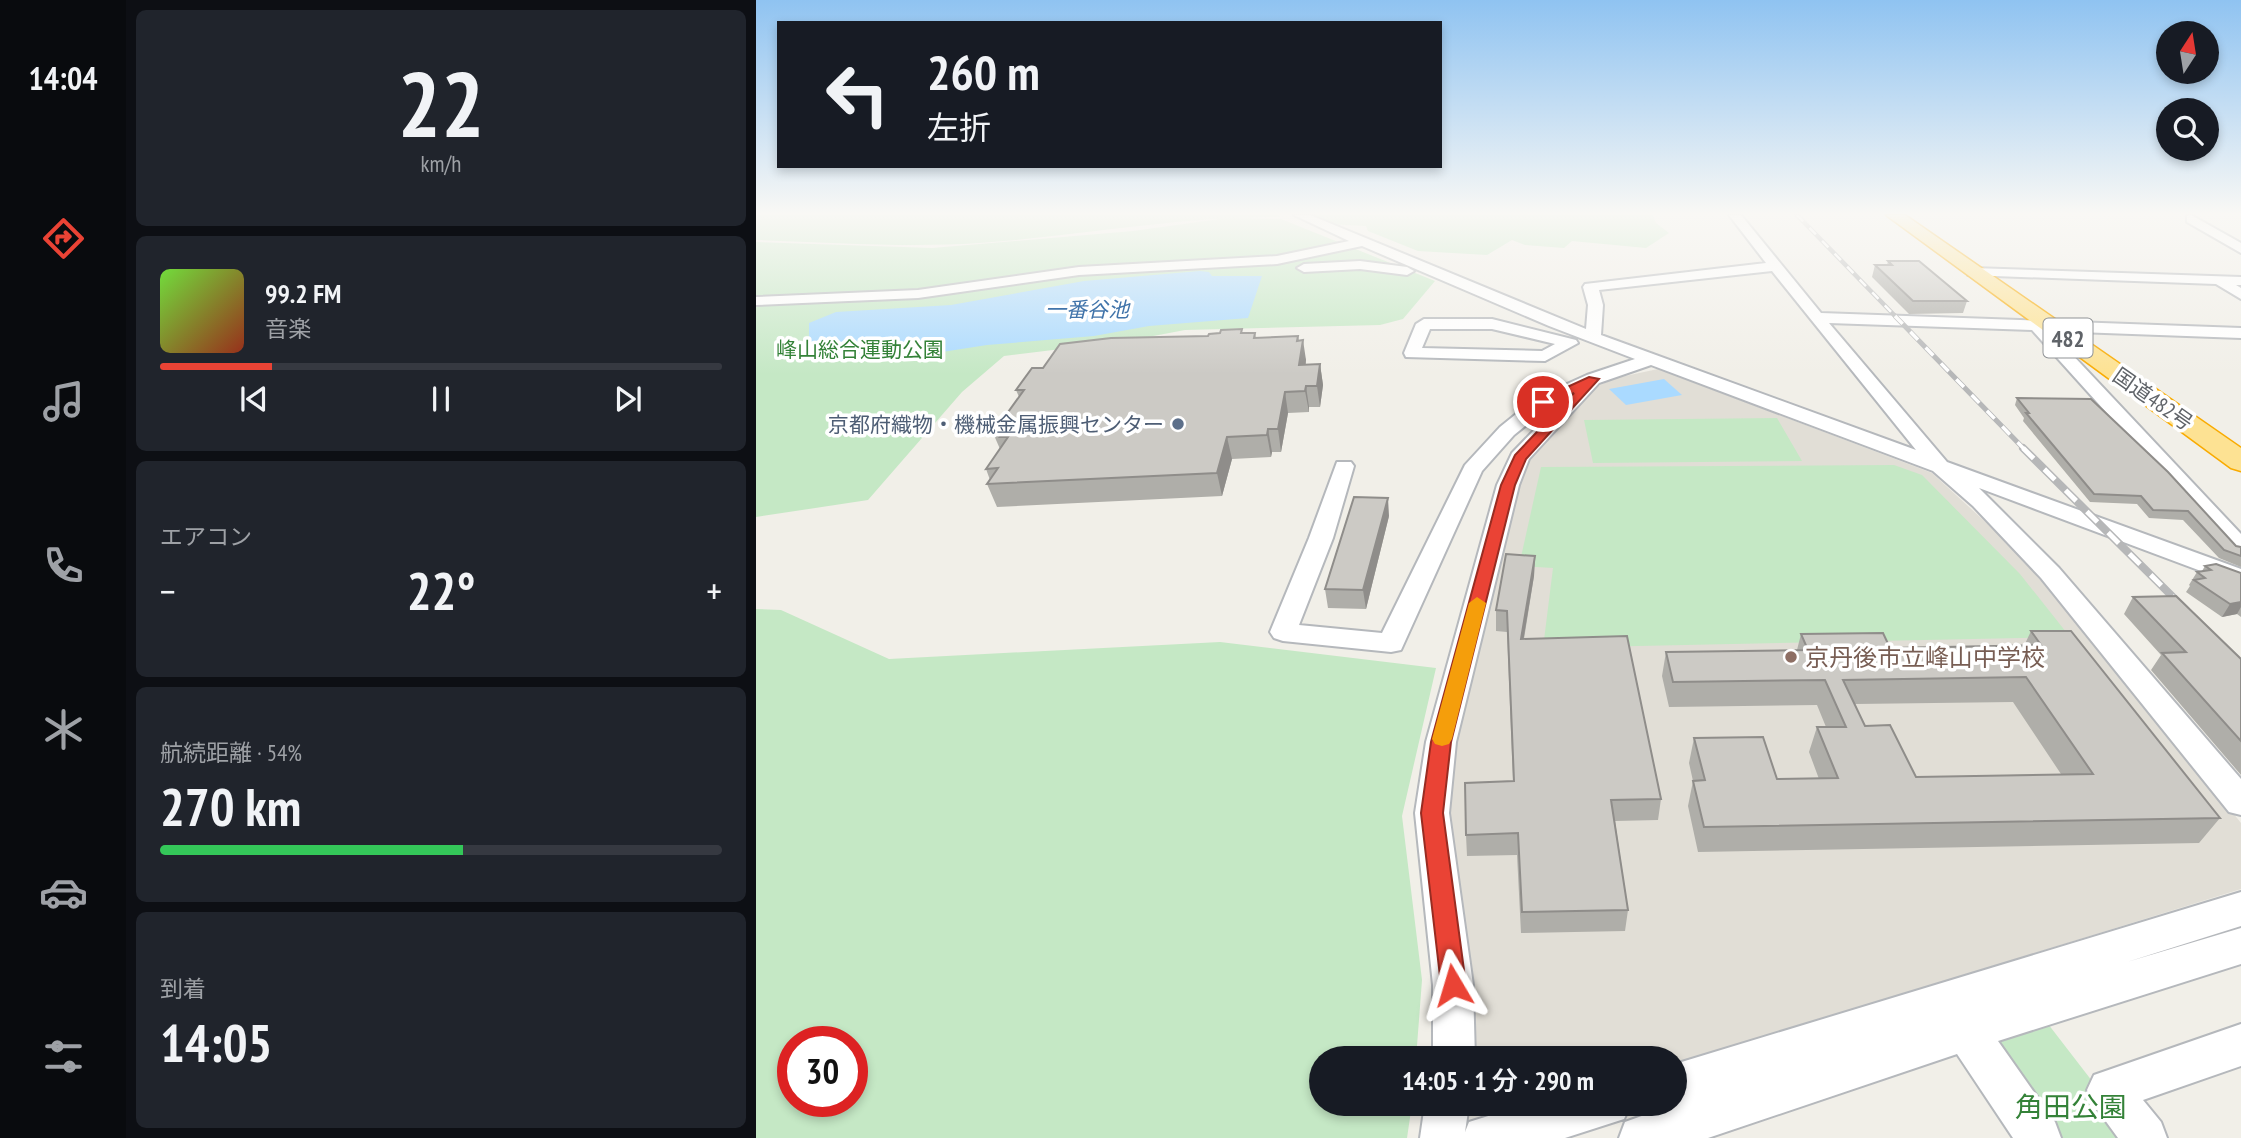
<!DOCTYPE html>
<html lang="ja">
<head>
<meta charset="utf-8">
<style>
	body { margin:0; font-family:"PT Sans Narrow","Noto Sans JP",sans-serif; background:#20242c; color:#f1f3f6; height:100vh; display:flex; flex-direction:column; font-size:26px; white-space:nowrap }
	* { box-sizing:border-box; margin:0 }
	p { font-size:23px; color:#9ea1a6 }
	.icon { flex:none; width:38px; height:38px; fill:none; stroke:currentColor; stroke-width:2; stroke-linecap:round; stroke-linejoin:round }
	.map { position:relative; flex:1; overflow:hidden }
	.panel { display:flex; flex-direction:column; gap:10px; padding:10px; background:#0d0f14; width:630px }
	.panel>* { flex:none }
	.top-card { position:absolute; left:21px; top:21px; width:665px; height:147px; border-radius:0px; box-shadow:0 4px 10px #0003; background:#171b24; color:#f1f3f6; overflow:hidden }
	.needle { width:46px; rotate:12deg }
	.tools { position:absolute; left:1400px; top:21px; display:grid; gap:14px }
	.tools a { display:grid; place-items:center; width:63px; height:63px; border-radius:50%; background:#171b24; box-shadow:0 4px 10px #0003; font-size:35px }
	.speed { position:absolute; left:21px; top:1026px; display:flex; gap:14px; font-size:35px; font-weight:700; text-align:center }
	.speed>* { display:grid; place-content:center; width:91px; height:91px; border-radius:50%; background:#171b24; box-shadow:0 4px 10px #0003; line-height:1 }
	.speed .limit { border:10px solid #d22; background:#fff; color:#111 }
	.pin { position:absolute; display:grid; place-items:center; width:60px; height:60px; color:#fff; margin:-30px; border:4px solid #fff; border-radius:50%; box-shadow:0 2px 7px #0007 }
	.me { position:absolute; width:77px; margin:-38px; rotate:353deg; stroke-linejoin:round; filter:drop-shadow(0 0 5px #0008) }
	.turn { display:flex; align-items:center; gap:24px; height:147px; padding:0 35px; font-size:32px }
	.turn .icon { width:91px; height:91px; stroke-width:2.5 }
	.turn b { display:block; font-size:49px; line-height:60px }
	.big { font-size:52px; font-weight:600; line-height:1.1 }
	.panel .tile { flex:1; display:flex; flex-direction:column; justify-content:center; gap:10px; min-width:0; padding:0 24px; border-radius:10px; background:#20242c }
	.panel .dial { align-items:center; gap:0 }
	.dial b { font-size:91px; line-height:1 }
	.song { display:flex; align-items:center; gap:21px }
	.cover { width:84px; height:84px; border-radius:10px; background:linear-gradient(135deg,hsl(100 70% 55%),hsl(10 70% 35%)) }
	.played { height:7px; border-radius:4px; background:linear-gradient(90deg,#ea4335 20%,#363941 20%) }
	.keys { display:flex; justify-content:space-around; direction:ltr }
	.heat { display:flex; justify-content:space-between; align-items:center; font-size:38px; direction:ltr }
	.charge { height:10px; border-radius:5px; background:linear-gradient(90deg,#34c759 54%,#363941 0) }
	.trip { position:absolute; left:553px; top:1046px; width:378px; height:70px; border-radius:35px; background:#171b24; box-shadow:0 4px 10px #0003; font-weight:600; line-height:70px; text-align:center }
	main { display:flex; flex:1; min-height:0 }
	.tabs { display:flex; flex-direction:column; width:126px; justify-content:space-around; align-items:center; background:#090b0e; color:#9ea1a6 }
	.tabs .icon { width:49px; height:49px }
	.tabs .active { color:#ea4335 }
	.tabs b { font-size:32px; color:#f1f3f6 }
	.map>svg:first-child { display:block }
	.education { fill:#e1ded6 }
	.green { fill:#c5e8c5; fill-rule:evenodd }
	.water { fill:#aadaff }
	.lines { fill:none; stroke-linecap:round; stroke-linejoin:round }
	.minor-casing { stroke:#b5b8bc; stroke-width:4 }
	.highway-casing { stroke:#f9ab00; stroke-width:3 }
	.minor { fill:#fff; fill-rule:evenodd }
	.highway { fill:#fde293; fill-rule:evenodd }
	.rail-far2-casing { stroke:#b6b7b8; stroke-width:4.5 }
	.rail-far1-casing { stroke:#b6b7b8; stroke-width:5 }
	.rail-casing { stroke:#b6b7b8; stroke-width:8 }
	.rail-far2 { stroke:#fff; stroke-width:2.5; stroke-dasharray:9; stroke-linecap:butt }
	.rail-far1 { stroke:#fff; stroke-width:3.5; stroke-dasharray:11; stroke-linecap:butt }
	.rail { stroke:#fff; stroke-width:5; stroke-dasharray:15; stroke-linecap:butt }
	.wall { fill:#afaea9; fill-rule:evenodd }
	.shaded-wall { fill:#8f8d8a }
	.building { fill:#cccac5; stroke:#8f8d8a; stroke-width:2; fill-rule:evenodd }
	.route { fill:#ea4335; stroke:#982c22; stroke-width:2 }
	.slow { fill:#f59e0b }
	.service-dot { fill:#5c6f8a; stroke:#fff; stroke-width:2.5 }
	.education-dot { fill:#8d6e63; stroke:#fff; stroke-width:2.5 }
	.labels { text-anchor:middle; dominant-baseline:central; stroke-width:7; stroke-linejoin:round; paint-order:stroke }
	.far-water-label { font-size:21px; font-style:italic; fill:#4174aa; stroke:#fff }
	.far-park-label { font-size:21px; fill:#348238; stroke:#fff }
	.far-street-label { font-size:21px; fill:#5f6368; stroke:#fff }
	.far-service-label { font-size:21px; fill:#4e5e75; stroke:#fff; text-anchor:end }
	.shield { fill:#fff; stroke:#8f9295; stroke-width:2 }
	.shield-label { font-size:23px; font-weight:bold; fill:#5f6368 }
	.education-label { font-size:24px; fill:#785e54; stroke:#fff; text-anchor:start }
	.near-park-label { font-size:28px; fill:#348238; stroke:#fff }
</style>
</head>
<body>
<main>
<nav class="tabs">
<b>14:04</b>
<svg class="icon active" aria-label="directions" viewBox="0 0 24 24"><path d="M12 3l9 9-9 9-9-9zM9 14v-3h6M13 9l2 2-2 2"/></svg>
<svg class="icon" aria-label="music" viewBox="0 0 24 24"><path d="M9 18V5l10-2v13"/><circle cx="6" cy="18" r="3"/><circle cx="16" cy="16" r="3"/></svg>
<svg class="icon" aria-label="phone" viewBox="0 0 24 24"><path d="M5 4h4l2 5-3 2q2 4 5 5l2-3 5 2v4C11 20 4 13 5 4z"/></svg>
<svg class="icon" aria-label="climate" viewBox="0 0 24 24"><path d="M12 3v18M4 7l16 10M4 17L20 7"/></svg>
<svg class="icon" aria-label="car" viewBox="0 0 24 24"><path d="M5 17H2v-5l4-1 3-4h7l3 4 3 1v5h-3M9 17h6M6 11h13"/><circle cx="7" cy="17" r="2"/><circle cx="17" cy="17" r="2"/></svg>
<svg class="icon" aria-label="filters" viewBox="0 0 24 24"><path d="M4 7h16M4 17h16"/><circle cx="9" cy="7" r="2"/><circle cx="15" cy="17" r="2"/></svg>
</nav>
<section class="panel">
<div class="tile dial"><b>22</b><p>km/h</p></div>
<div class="tile">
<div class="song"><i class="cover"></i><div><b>99.2 FM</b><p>音楽</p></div></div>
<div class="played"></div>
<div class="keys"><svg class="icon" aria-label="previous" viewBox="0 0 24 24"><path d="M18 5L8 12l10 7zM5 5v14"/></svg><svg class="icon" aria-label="pause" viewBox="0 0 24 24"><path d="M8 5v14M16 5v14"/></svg><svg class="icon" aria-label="next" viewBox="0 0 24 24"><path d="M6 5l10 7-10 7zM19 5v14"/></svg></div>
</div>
<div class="tile"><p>エアコン</p>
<div class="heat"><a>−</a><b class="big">22°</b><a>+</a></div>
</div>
<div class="tile"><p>航続距離 · 54%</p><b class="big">270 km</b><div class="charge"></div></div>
<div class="tile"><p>到着</p><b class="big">14:05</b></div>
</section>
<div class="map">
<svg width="1485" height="1138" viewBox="0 0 1485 1138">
	<rect width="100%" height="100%" fill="#f1efe8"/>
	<path class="education" d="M902,369L1176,473L1285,573L1485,823V889L919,1065V1059H844L839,1055L827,1059H717L691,808L698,740L761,484L773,458L840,387L860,378Z"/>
	<path class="green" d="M0,215H523L524,217C423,216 323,236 223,243C148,248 74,242 0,240Z
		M553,215H897L900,223L913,233L890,248L816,241L808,248L769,245L756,240L731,255L662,251L612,231L610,226L573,224Z
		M471,218L525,219L679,281L647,319L624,325L429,330L371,341L248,356L206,392L112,500L0,517V242L176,248L377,231Z
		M1021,418L1046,461L837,463L828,420Z
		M1138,465L1166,475L1264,574L1314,637L787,648L797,568L763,566L785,467Z
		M0,609L25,610L133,659L464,642L680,668L646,816L666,980L660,1059H565V1104H656L651,1138H0ZM37,1041H96V1101H37Z
		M1289,1020L1380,1138H1299L1230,1040Z"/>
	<path class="water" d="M444,271L453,272L456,276H506L492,318L393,326L338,336L231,345L186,352L154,350L109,357L65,356L53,343V323L80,312L195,305L328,281Z
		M908,379L926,395L870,405L853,389Z"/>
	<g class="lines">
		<g class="minor-casing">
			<path id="minor" d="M538,215H554L830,329L832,305L827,287L829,284L1010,263L973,215H985L1065,313L1485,328V338L1294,331L1485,534V555L1477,553L1276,330L1073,323L1191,462L1485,569V586L1223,488L1303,568L1485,779V815L1473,812L1285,578L1217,506L1177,471L895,365L843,383L773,459L763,485L700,742L693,813L717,985L719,1059H677V985L659,813L670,742L741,485L756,453L807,400L794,406L758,435L726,471L645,650L635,652L527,641L518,638L514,632L553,538L581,462H595L598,466L577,538L543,625L626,633L709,465L744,427L780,398L831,375L879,359L793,326L606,246L521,264L323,275L162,298L0,305V297L162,290L323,267L521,256L593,241ZM1016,271L1160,450L845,335L847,305L843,290Z
				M1435,215L1485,243V253L1431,222V216Z
				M604,261L651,267L658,271L651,275L604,269L548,272L541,268L548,264Z
				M1217,268L1485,277V285H1480L1485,288V299L1460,284L1212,275V269Z
				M668,319H736L820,340L822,343L789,361L650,357L648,353L660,324ZM674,329H736L799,344L786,351L666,348Z
				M1485,892V926L1371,962L1485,928V964L1242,1041L1299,1122L1305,1138H1257L1201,1054L952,1138H863L869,1122L919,1104V1064Z
				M1485,1024V1066L1387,1100L1405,1122L1411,1138H1362L1338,1105L1331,1090L1338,1075Z
				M669,1104H713L709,1132L713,1122L771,1104H875L868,1119L809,1138H664Z"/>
		</g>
		<g class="highway-casing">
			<path id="highway" d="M1130,215H1149L1485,448V471L1475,468Z"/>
		</g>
		<use href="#minor" class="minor"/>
		<use href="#highway" class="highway"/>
		<g class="rail-far2-casing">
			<path id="rail-far2" d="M1041,215L1141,318"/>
		</g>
		<g class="rail-far1-casing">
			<path id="rail-far1" d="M1139,316L1269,450"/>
		</g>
		<g class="rail-casing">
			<path id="rail" d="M1267,448L1430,610"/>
		</g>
		<use href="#rail-far2" class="rail-far2"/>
		<use href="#rail-far1" class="rail-far1"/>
		<use href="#rail" class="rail"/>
	</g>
	<path class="wall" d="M1132,261L1211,301L1207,313L1153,314L1116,277L1119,265H1131Z
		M487,333H499L500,338L542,341L550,360V365L564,364L567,385L564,407H553V412L532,413L525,452H516L515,457L476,459L466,496L241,507L231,484L234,480L230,469L244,449L237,433L263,397L260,390L287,368L452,336Z
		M1261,398L1335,399L1480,546L1485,547V567L1463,558L1427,520L1393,518L1381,504L1334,502L1267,421L1268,418L1259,405Z
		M633,516L610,609L572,608L569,589Z
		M779,556L778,576L768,639L905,799L902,820L859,821L872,910L869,931L765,933L761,855L711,856L710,835L757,781L751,632L740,631V610Z
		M1449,566L1485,573V617L1481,614L1466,617L1430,592L1434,586L1433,585L1441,572L1446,571Z
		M1377,597L1485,659V775L1395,670L1405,655L1368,614Z
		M1275,631L1464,818L1443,843L942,852L932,806L937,781L933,763L938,738L1021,779H1063L1053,752L1061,727H1070L1061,705L913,707L906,676L910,652L1041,650L1045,634L1134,648L1268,646ZM1257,702L1305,774L1160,777L1109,726L1099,704Z"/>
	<path class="shaded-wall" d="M542,336L545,355L547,340L550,360L546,386L543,365L541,341Z
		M564,364L567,385L564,407L561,386Z
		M550,386L553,407V412L549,391Z
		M529,392L532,413L525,452L522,429Z
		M512,429L516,452L515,457L511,435Z
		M471,437L476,459L466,496L461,473Z
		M632,498L633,516L610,609L607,590Z
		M779,556L778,576L764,660L765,639Z
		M1485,602V607L1481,614L1466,617L1474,604Z"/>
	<path class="building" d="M1132,261H1163L1211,301H1157L1119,265H1136Z
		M486,329L485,333H499L498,338L542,336L541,341L547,340L543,365L564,364L561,386H550L549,391L529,392L522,429H512L511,435L471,437L461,473L231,484L242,468L230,469L252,437H244L248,432L237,433L268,390H260L276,368H287L304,344L355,338L452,336L453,334L464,333L465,330Z
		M1261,398L1335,399L1412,472L1480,546L1485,547V556L1468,550L1432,511L1397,510L1385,496L1338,494L1270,413H1273Z
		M598,497L632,498L607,590L569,589Z
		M750,554L779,556L765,639L871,636L905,799L855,800L872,910L766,912L762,833L710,835L709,783L758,781L751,611L740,610Z
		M1460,564L1485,573V602L1474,604L1438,580L1449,578L1441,572L1455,570L1449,566Z
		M1420,596L1485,659V741L1406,653L1430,652L1377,597Z
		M1275,631H1315L1464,818L948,827L937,781L949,780L938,738L1007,737L1021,779L1082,778L1061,727H1090L1069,680L917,682L910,652L1052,650L1045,634L1127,633L1134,648L1285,645ZM1270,677L1337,774L1160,777L1134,725L1109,726L1087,680Z"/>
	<linearGradient id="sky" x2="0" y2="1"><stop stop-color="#8fc3f1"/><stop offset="0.57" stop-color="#f9f8f5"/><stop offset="1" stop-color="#f9f8f5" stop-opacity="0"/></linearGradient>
	<rect width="1485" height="374" fill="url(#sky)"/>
	<path class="route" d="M833,377L843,379L770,459L759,485L695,742L687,813L710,985L706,993L697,997L688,993L685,985L665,813L675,742L745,485L759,455L818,393L787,406L783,405V400Z"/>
	<path class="slow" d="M721,597L730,603L696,739L693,744L686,746L679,744L676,739L713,603Z"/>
	<circle class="service-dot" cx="422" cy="424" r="7"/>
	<circle class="education-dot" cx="1035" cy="657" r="7"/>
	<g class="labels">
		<g class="far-water-label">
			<text x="331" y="309">一番谷池</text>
		</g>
		<g class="far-park-label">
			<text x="104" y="349">峰山総合運動公園</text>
		</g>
		<g class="far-street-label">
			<text transform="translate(1397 399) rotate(35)">国道482号</text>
		</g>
		<g class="far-service-label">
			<text x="408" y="424">京都府織物・機械金属振興センター</text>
		</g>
		<rect class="shield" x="1287.5" y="318.5" width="49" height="39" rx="5"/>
		<g class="shield-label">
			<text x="1312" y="338">482</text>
		</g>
		<g class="education-label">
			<text x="1049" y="657">京丹後市立峰山中学校</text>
		</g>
		<g class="near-park-label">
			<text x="1315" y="1106">角田公園</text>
		</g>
	</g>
</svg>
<div class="tools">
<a><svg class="needle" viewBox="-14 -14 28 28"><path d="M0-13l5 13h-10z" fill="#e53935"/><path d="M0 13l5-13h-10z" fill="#9ea1a6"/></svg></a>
<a><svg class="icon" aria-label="search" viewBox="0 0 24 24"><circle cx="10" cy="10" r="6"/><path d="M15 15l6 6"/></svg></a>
</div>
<div class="speed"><div class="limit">30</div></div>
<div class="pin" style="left:787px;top:402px;background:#d93025"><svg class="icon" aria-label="arrive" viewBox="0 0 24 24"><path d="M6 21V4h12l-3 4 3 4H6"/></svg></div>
<svg class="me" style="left:697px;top:985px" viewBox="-20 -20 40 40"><path d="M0-17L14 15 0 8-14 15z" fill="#ea4335" stroke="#fff" stroke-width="4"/></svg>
<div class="trip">14:05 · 1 分 · 290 m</div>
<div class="top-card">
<div class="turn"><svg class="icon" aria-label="left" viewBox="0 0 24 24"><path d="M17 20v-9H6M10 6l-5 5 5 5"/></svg><div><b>260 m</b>左折</div></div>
</div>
</div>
</main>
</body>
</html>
